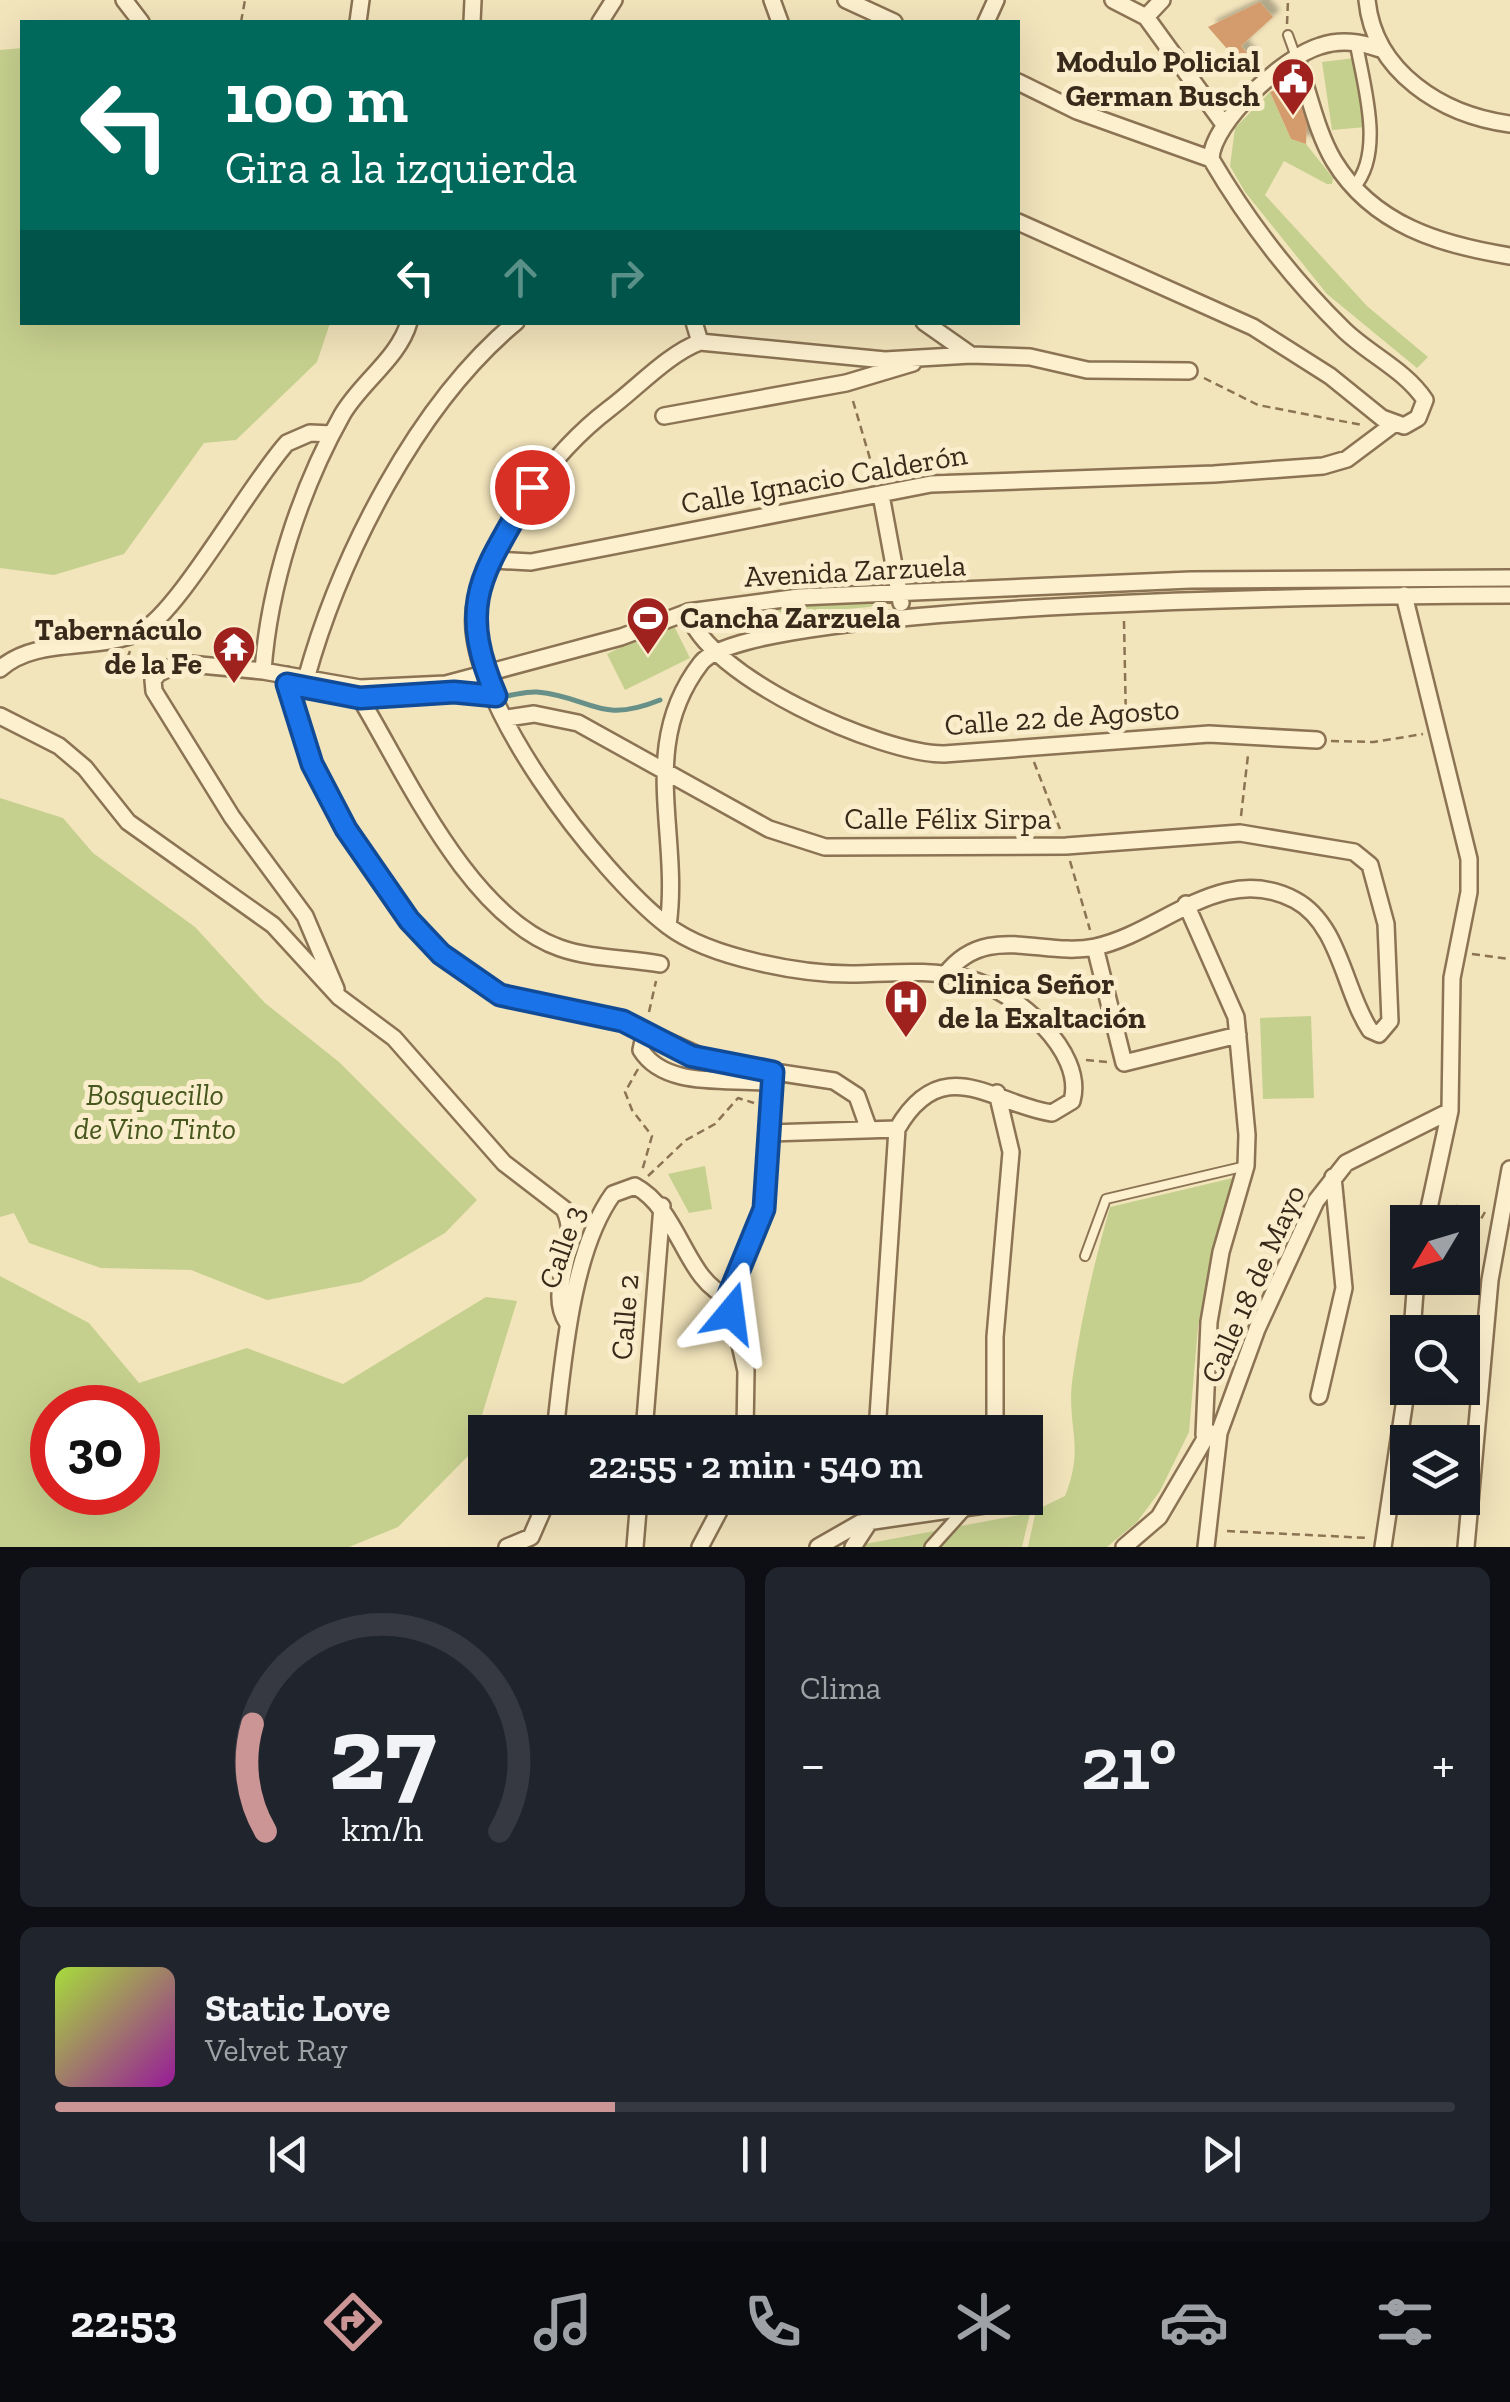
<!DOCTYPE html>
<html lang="es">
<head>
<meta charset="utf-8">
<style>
	body { margin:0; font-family:"Zilla Slab",serif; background:#20242c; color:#f1f3f6; height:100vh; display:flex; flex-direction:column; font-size:38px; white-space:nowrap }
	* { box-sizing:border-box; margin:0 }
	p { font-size:32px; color:#9ea1a6 }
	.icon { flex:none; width:55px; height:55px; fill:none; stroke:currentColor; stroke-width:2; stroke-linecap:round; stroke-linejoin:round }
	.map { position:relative; height:1547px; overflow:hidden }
	.side { display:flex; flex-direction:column; gap:20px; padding:20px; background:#0d0f14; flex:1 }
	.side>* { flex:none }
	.banner { position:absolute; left:20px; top:20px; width:1000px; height:305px; border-radius:0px; box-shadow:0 10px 40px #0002; background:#00695c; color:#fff; overflow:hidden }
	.needle { width:65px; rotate:232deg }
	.buttons { position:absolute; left:1390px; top:1205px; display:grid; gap:20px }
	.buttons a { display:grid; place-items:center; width:90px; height:90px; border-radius:0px; background:#171b24; box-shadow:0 10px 40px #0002; font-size:50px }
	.speed { position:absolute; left:30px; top:1385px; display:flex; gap:20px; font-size:50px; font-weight:700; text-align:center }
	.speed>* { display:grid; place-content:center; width:130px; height:130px; border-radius:50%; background:#171b24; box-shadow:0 10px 40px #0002; line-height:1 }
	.speed .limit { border:15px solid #d22; background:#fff; color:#111 }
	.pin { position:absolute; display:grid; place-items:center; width:85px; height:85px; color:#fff; margin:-42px; border:5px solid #fff; border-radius:50%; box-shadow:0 2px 10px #0007 }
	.me { position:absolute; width:110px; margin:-55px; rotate:16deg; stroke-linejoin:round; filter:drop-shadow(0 0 8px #0008) }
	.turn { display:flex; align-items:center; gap:35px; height:210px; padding:0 40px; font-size:45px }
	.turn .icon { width:130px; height:130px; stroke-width:2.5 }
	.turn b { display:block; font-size:70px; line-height:85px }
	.lanes { display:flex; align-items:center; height:95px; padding:0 40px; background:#0003; justify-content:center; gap:50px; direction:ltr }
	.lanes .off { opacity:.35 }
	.big { font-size:75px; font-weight:600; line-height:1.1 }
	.side .tile { flex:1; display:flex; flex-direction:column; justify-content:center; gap:15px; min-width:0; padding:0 35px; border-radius:15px; background:#20242c }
	.side .dial { align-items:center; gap:0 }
	.dial svg { height:260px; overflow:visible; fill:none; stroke:#363941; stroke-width:7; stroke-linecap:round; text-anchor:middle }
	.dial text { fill:#f1f3f6; stroke:none }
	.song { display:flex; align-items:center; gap:30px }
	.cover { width:120px; height:120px; border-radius:15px; background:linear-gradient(135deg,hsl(80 70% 55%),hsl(300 70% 35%)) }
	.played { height:10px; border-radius:5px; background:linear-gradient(90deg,#cc9595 40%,#363941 40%) }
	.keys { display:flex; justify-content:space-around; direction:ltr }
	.heat { display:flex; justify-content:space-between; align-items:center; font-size:55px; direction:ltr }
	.side .tiles { flex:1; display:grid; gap:20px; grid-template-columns:1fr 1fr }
	.tile:last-child { grid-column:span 2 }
	.trip { position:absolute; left:468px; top:1415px; width:575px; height:100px; border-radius:0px; background:#171b24; box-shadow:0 10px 40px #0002; font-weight:600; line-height:100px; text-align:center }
	.tab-bar { display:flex; height:160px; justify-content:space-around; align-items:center; background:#090b0e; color:#9ea1a6 }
	.tab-bar .icon { width:70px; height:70px }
	.tab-bar .selected { color:#cc9595 }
	.tab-bar b { font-size:45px; color:#f1f3f6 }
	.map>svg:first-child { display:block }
	.green { fill:#c6d08e; fill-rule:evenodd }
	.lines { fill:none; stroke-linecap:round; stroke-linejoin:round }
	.stream { stroke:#679088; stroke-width:5 }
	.building { fill:#d49c6d; filter:url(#shadow) }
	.service-casing { stroke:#8b7353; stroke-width:12 }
	.pedestrian-casing { stroke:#8b7353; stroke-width:16 }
	.minor-casing { stroke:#8b7353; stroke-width:20 }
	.path { stroke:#8b7353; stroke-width:2.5; stroke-dasharray:8 5; stroke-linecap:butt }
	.service { stroke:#fcf0cf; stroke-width:8 }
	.pedestrian { stroke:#fcf0cf; stroke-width:11 }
	.minor { stroke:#fcf0cf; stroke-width:15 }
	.route-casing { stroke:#114b97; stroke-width:25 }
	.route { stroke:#1a73e8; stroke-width:18 }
	.labels { text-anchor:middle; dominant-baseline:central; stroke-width:10; stroke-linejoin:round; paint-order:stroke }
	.poi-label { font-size:30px; font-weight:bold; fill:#382a1a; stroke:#f9edcb; text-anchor:end }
	.street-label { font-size:30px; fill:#382a1a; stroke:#f9edcb }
	.park-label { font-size:30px; font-style:italic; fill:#46571e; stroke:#f9edcb }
</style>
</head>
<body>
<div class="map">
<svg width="1510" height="1547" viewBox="0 0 1510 1547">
	<defs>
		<filter id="shadow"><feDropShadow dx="7" dy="-7" stdDeviation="2.5" flood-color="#0004"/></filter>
	</defs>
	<rect width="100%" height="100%" fill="#f2e4bb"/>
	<path class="green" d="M22,48V322L330,323L317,362L236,440L204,443L124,554L54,575L0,568V50Z
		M1355,58L1366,127L1332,130L1322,62Z
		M1270,92L1291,139L1306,144L1333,178L1332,184H1327L1284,161L1265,195L1367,306L1428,357L1417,368L1327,294L1245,192L1230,166L1235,128Z
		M882,596V603L869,607L772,616L705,630L698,623L699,615Z
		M672,622L690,658L625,690L607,654Z
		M0,798L63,818L93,853L195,927L265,1003L339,1062L477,1200L445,1233L361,1282L267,1300L191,1270L101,1268L29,1243L14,1213L0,1217Z
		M1311,1016L1314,1098L1263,1099L1260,1018Z
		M705,1166L712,1209L689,1213L668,1174Z
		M1237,1177L1215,1240L1198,1327L1189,1432L1160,1491L1137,1522L1107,1547H1028L1036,1510L1065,1496C1085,1446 1067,1428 1072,1382C1080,1323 1094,1263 1110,1207Z
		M0,1276L89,1323L139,1383L247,1348L343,1384L486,1297L517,1301L470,1454L398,1527L349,1547H0ZM52,1408H138V1492H52Z
		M1030,1513L1022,1547H849Z"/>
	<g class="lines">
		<path class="stream" d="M505,696C515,695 527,691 537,692C592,697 598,725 660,700"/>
	</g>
	<path class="building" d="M1260,2L1273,17L1241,46L1252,58L1242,66L1208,27Z
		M1286,86L1299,98L1307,124L1306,144L1291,139L1270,92Z"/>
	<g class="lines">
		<g class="service-casing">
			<path id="service" d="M1288,35L1297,60
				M1085,1256L1106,1199L1246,1166"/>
		</g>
		<g class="pedestrian-casing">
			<path id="pedestrian" d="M1354,187C1385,152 1363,83 1356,42
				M931,1547L967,1507"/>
		</g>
		<g class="minor-casing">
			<path id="minor" d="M124,0L141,22
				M772,0L780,22
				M846,0L894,22
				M1113,0L1146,17L1223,123
				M1367,0C1374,72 1442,115 1510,124
				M1146,17L1162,0
				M358,22L361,0
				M472,22L473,0
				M600,22L614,0
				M986,22L996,0
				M1297,60C1309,92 1316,131 1334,161C1373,225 1441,245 1510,256
				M1018,82L1077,111L1211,159
				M1018,222L1253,327L1330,376L1382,418L1404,426L1418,418L1425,400C1405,370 1370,355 1344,330C1292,279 1248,222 1211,159C1212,122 1285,56 1320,46C1341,39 1360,42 1380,49
				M694,322L700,342
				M924,322L971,355
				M664,416L846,383L913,363
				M881,495L901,603
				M493,560L531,562L931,484L1214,474L1323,466L1347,459L1395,423
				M1404,595L1469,859V892L1452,978L1450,1111L1426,1222
				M688,612C706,676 880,754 944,754L1209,734L1317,740
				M0,669C36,636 98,652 140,632C178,614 251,482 287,443L310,433L332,434
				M263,671C269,585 300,490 342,415C360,383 399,358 409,322
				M159,673L179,663L263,671L360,688L446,684L621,637L688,612L799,597L1191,580L1510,578
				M159,673L153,680L154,691L232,817L305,916L336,989
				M287,675L312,764L346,829L409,920L441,955L500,995L623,1021L716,1063L834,1081L857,1096L868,1127
				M306,679C340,556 417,404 516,322
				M360,688V698C407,776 469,916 560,948C591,959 628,958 660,964
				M440,693L496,696
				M0,716L59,746L85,768L128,822L273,925L339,997L394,1038L504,1163L564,1209C583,1246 545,1289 567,1322
				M507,718L534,714L578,723L769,829L825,847L1066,846L1240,833L1354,852L1370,865L1386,924L1390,1021L1379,1034L1370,1030C1344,991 1340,924 1295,900C1222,861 1162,933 1095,947C1042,958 986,921 945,975
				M1186,904L1236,1017L1247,1135L1246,1166L1221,1252L1209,1322L1204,1435
				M668,926C681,833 637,746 701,663C749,600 1401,595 1510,595
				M1095,947L1124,1063L1238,1035
				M645,1031L641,1050C666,1090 732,1077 772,1083
				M769,1133L897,1129
				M1412,1332L1416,1278
				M1319,1396L1344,1288L1333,1177
				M555,1432C563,1363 571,1252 613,1194L635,1186C680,1210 686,1283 729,1297
				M644,1432L662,1206
				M745,1432L746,1371L729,1297L764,1209L773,1072
				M877,1432L897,1129C943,1049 994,1105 1052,1113L1072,1101C1086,1051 1014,990 969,979C932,969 894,973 856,974C804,975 710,958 668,926C601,875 458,693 475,605C488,537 555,450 609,409C637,388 668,354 700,342L885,360L971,355L1030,357L1087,370L1189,371
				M995,1432V1337L1011,1152L997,1093
				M507,1547L531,1537L548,1498
				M635,1547L639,1498
				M700,1547L726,1498
				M818,1547L860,1523L984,1505L994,1498
				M853,1547L870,1521V1498
				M1124,1547L1159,1517L1209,1432
				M1206,1547L1219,1433L1257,1329L1316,1201L1346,1163L1450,1111
				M1383,1547L1408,1379
				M1466,1547L1490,1280L1510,1169"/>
		</g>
		<path class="path" d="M241,22L245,0
			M1287,24L1288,0
			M1204,378L1258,405L1362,425
			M853,401L876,479
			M1124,621L1126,723
			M130,651L123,670L138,676
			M1331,741L1374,742L1423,734
			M1034,762L1060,829
			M1241,816L1248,755
			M1070,861L1090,930
			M1472,954L1510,959
			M649,1012L656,981
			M1086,1060L1108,1062
			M638,1069L625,1092L632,1110L652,1136L642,1171
			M648,1176L686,1140L715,1124L738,1098L754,1103
			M1444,1211L1452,1215L1456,1206L1464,1207L1466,1216L1481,1219L1485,1212
			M1227,1531L1369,1538"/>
		<use href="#service" class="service"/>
		<use href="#pedestrian" class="pedestrian"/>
		<use href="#minor" class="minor"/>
	</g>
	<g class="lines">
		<g class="route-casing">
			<path id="route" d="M532,487C484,573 455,600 496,696L454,692L360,698L287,684L312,764L346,829L409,920L441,954L500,995L623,1021L691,1056L773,1072L764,1209L728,1297L731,1313"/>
		</g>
		<use href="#route" class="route"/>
	</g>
	<defs>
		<g id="civic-pin" transform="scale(2.25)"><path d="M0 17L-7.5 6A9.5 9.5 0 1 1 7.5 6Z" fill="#9f221e" stroke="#f9edcb"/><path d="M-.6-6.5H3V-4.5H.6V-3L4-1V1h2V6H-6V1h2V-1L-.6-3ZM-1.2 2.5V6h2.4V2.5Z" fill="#fff"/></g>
		<g id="stadium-pin" transform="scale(2.25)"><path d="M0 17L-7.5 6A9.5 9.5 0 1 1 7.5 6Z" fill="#9f221e" stroke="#f9edcb"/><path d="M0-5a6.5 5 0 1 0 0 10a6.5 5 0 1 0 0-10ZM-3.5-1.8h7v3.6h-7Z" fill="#fff"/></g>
		<g id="temple-pin" transform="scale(2.25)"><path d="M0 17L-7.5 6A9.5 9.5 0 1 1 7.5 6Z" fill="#9f221e" stroke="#f9edcb"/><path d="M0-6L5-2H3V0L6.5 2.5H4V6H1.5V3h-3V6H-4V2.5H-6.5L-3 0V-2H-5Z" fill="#fff"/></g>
		<g id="hospital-pin" transform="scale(2.25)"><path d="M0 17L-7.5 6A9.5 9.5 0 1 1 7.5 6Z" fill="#9f221e" stroke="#f9edcb"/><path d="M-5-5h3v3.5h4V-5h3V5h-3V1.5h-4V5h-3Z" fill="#fff"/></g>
	</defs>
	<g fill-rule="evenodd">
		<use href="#civic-pin" x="1293" y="79"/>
		<use href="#stadium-pin" x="648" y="618"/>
		<use href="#temple-pin" x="234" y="647"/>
		<use href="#hospital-pin" x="906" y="1001"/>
	</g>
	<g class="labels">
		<g class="poi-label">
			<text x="1260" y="62">Modulo Policial<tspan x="1260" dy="34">German Busch</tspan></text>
			<text x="680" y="618" text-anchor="start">Cancha Zarzuela</text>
			<text x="202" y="630">Tabernáculo<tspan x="202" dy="34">de la Fe</tspan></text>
			<text x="938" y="984" text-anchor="start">Clinica Señor<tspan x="938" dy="34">de la Exaltación</tspan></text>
		</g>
		<g class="street-label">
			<text transform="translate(824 479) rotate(-10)">Calle Ignacio Calderón</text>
			<text transform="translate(855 571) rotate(-3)">Avenida Zarzuela</text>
			<text transform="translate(1062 717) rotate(-4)">Calle 22 de Agosto</text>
			<text x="948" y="819">Calle Félix Sirpa</text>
			<text transform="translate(562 1247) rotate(-71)">Calle 3</text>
			<text transform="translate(1253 1284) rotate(-66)">Calle 18 de Mayo</text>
			<text transform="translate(625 1317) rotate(-85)">Calle 2</text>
		</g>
		<g class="park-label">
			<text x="155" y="1095">Bosquecillo<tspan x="155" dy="34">de Vino Tinto</tspan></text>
		</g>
	</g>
</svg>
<div class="buttons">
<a><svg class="needle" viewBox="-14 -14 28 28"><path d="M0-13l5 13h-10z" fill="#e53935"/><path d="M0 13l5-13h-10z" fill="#9ea1a6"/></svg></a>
<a><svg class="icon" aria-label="search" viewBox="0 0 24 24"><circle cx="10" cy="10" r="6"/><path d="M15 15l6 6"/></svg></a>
<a><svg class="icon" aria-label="layers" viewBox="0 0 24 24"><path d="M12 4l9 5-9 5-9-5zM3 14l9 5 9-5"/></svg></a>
</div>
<div class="speed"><div class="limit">30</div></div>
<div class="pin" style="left:532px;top:487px;background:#d93025"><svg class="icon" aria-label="arrive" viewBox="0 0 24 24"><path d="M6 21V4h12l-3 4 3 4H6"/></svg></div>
<svg class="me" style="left:731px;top:1313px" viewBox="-20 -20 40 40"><path d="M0-17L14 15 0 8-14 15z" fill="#1a73e8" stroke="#fff" stroke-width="4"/></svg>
<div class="trip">22:55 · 2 min · 540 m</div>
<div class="banner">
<div class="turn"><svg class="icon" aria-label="left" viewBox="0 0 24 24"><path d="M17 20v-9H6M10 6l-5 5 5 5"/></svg><div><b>100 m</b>Gira a la izquierda</div></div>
<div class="lanes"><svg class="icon" aria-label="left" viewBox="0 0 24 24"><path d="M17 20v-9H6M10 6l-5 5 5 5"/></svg><svg class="icon off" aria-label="ahead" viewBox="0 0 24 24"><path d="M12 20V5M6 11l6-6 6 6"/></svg><svg class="icon off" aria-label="right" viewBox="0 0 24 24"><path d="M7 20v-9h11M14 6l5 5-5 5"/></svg></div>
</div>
</div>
<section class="side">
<div class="tiles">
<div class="tile dial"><svg viewBox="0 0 100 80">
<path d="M14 69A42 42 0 1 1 86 69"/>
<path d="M14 69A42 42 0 0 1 10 36" stroke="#cc9595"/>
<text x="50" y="56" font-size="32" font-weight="700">27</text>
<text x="50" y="72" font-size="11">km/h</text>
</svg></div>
<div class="tile"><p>Clima</p>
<div class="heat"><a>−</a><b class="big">21°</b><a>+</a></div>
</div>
<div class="tile">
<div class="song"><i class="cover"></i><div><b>Static Love</b><p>Velvet Ray</p></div></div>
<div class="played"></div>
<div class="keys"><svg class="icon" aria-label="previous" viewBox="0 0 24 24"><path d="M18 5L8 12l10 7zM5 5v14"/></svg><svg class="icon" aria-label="pause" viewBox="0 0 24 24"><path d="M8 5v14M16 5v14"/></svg><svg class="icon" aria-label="next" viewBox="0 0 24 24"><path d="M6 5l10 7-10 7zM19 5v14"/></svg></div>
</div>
</div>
</section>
<nav class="tab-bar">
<b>22:53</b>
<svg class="icon selected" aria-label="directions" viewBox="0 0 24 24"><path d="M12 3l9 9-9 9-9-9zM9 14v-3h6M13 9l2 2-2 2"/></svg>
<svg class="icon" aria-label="music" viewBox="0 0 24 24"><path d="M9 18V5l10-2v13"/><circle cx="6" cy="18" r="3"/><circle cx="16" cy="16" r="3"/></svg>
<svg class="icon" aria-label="phone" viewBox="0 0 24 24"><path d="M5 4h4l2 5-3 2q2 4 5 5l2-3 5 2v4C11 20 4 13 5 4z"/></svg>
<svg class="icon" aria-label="climate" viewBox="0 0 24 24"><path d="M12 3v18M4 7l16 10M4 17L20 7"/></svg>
<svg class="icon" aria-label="car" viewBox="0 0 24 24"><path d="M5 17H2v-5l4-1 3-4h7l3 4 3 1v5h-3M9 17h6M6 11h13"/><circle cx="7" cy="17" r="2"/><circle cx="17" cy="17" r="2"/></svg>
<svg class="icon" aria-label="filters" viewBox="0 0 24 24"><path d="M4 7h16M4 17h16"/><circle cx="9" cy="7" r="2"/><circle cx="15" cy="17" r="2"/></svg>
</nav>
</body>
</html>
